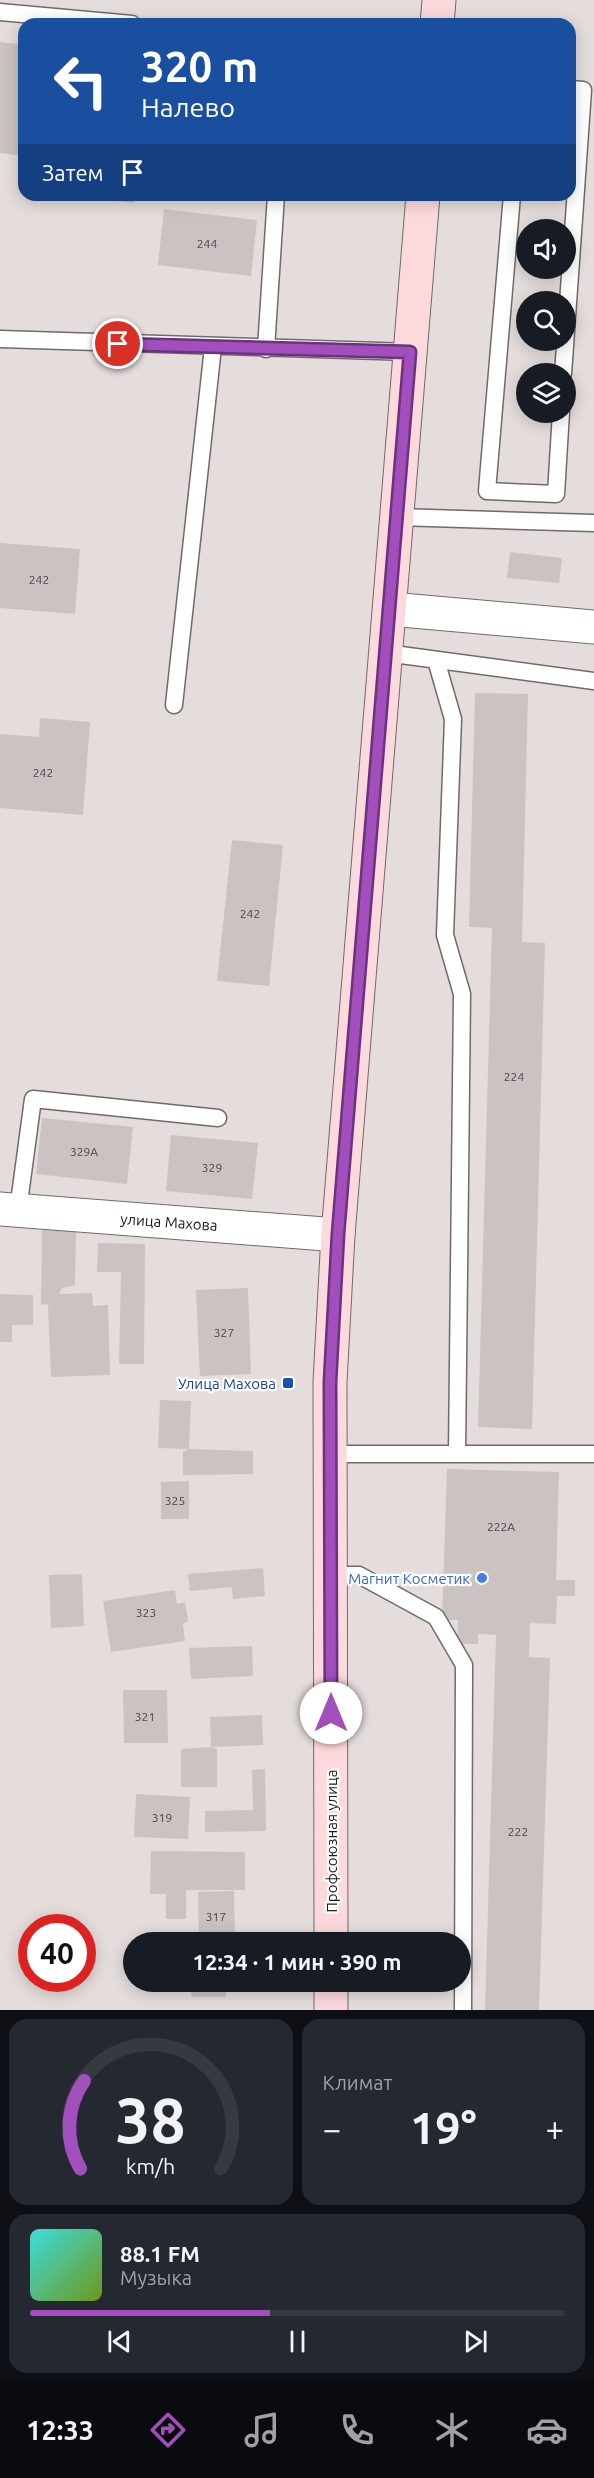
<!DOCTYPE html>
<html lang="ru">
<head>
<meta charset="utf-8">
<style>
	body { margin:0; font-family:Ubuntu,sans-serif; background:#242831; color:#f1f3f6; height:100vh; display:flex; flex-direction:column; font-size:22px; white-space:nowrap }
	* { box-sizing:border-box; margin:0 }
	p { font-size:20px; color:#9ea1a6 }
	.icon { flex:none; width:33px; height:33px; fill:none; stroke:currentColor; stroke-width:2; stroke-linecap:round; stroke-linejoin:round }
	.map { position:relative; height:2010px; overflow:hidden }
	.drawer { display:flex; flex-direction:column; gap:9px; padding:9px; background:#0d0f14; flex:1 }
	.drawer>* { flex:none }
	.guide { position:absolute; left:18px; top:18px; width:558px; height:183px; border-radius:18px; box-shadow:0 3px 15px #0003; background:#1a4fa0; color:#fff; overflow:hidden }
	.controls { position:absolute; left:516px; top:219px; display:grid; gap:12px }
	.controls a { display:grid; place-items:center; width:60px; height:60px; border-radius:50%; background:#171b24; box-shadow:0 3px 15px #0003; font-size:30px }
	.speed { position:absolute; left:18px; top:1914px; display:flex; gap:12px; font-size:30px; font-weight:700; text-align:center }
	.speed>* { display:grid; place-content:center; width:78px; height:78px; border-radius:50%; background:#171b24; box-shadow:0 3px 15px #0003; line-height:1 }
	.speed .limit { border:9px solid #d22; background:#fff; color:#111 }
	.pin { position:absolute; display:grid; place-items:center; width:51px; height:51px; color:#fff; margin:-26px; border:3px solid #fff; border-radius:50%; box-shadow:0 2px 6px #0007 }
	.me { position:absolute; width:66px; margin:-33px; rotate:0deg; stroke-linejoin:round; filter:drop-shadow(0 0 4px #0008) }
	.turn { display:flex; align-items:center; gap:21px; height:126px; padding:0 24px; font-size:27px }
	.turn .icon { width:78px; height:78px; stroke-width:2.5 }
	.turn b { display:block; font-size:42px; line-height:51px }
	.then { display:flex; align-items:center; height:57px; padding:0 24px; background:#0003; gap:12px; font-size:22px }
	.big { font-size:45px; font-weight:700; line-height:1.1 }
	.drawer .tile { flex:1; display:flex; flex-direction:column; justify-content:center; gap:9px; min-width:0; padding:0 21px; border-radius:18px; background:#242831 }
	.drawer .dial { align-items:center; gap:0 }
	.dial svg { height:156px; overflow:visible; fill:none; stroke:#363941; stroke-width:7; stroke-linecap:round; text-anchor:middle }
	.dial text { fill:#f1f3f6; stroke:none }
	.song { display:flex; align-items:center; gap:18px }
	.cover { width:72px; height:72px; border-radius:9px; background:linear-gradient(135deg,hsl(180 70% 55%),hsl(80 70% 35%)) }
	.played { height:6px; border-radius:3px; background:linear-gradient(90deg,#a34ebd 45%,#363941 45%) }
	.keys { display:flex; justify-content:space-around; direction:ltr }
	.heat { display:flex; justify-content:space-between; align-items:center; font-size:33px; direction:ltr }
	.drawer .tiles { flex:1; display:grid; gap:9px; grid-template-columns:1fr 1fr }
	.tile:last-child { grid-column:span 2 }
	.trip { position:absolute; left:123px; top:1932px; width:348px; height:60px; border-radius:30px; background:#171b24; box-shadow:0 3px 15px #0003; font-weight:700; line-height:60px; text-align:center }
	.menu { display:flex; height:96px; justify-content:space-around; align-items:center; background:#090b0e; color:#9ea1a6 }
	.menu .icon { width:42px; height:42px }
	.menu .on { color:#a34ebd }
	.menu b { font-size:27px; color:#f1f3f6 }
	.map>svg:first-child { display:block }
	.building { fill:#cac3c2 }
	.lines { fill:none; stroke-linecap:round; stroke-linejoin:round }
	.lane-casing { stroke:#706b68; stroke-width:19 }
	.street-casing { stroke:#706b68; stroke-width:35 }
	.secondary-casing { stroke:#706b68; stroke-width:35 }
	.lane { stroke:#fff; stroke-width:16 }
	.street { stroke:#fff; stroke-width:33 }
	.secondary { stroke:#fcd9dc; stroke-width:33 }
	.route-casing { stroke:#6a337b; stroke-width:15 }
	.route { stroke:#a34ebd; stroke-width:10 }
	.transit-dot { fill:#1a4fb4; stroke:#fff; stroke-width:2 }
	.shop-dot { fill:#3f7fe0; stroke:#fff; stroke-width:2 }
	.labels { text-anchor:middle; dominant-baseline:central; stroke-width:4.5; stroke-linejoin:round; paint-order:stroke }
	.number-label { font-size:12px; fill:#464342 }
	.street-label { font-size:15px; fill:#1a1817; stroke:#fff }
	.transit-label { font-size:15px; fill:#164399; stroke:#fff; text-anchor:end }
	.shop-label { font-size:15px; fill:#366cbe; stroke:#fff; text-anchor:end }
</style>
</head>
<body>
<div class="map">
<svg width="594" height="2010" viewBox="0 0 594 2010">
	<rect width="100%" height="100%" fill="#e4dddb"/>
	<path class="building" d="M0,42L24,45V156L0,153Z
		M81,195H134V203L80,197Z
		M164,209L257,220L251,276L158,265Z
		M0,543L80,549L75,614L0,608Z
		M510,552L562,558L559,583L507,578Z
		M475,693L528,694L522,942L545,943L532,1429L478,1427L492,928L469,927Z
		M40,718L90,722L83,815L0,808V734L39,737Z
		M232,840L283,845L269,986L217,981Z
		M42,1118L133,1127L127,1184L36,1174Z
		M171,1135L258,1143L252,1199L166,1191Z
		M42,1230L76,1231L75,1285L62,1288L59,1294L92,1293L93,1306L108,1305L110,1375L51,1377L48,1304L41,1305Z
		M98,1243L145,1244L144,1364H119L121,1272H97Z
		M248,1288L251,1374L200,1376L196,1290Z
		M0,1294L33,1295V1325H12V1342H0Z
		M160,1400L191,1401L189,1449L253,1451V1474L183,1475V1452L189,1449L158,1448Z
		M447,1469L559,1472L556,1580H575V1596H557L556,1624L530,1623L529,1657L550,1658L539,2010H485L496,1635L478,1634V1644H457L458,1620H442Z
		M189,1481V1519H161V1482Z
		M263,1568L265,1596L233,1599L232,1587L190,1591L188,1574Z
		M82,1574L84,1626L51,1628L49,1575Z
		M175,1590L177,1604L185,1602L188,1621L183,1624L185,1641L111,1652L103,1601Z
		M252,1646L253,1676L191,1679L189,1648Z
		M123,1690H167L168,1743H124Z
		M262,1715L263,1745L211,1747L210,1717Z
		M211,1747L217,1749V1787H181V1749Z
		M265,1769L266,1831L205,1832V1811L253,1810L252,1770Z
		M136,1794L190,1797L188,1839L134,1837Z
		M151,1851L245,1852V1890H186V1919H166V1894H150Z
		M234,1891L235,1940L199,1941L198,1892Z
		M192,1982H226V1997H191Z"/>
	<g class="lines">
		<g class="lane-casing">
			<path id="lane" d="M0,12L132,24
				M512,195L487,491L556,494L561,412
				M0,339L410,352
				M266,349L276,195
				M563,374L583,90L570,89
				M397,517L594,523
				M386,653L594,681
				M436,660L453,719L445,935L462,994L457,1454
				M174,705L213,347
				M18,1210L33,1099L218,1118
				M331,1454H594
				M331,1575H359L436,1617L464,1665L463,2010"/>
		</g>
		<g class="street-casing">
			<path id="street" d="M390,609L594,627
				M0,1209L338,1235"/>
		</g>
		<g class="secondary-casing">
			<path id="secondary" d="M437,24L439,0
				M331,1942L330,1382L338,1235L423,195
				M331,1982V2010"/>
		</g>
		<use href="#lane" class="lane"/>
		<use href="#street" class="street"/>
		<use href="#secondary" class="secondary"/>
	</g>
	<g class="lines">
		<g class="route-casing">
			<path id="route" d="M118,344L410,352L338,1234L330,1382L331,1713"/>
		</g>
		<use href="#route" class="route"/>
	</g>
	<rect class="transit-dot" x="282" y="1377" width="12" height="12" rx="3"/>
	<circle class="shop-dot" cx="482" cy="1578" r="6"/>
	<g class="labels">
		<g class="number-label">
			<text x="207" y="243">244</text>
			<text x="39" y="579">242</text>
			<text x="43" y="772">242</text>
			<text x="250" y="913">242</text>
			<text x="514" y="1076">224</text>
			<text x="84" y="1151">329А</text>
			<text x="212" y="1167">329</text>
			<text x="224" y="1332">327</text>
			<text x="175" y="1500">325</text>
			<text x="501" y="1526">222А</text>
			<text x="146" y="1612">323</text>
			<text x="145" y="1716">321</text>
			<text x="162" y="1817">319</text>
			<text x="518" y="1831">222</text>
			<text x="216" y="1916">317</text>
		</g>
		<g class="street-label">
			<text transform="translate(169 1222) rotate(4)">улица Махова</text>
			<text transform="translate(331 1841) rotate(-90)">Профсоюзная улица</text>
		</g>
		<g class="transit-label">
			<text x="276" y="1383">Улица Махова</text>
		</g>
		<g class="shop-label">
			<text x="470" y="1578">Магнит Косметик</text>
		</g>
	</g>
</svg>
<div class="controls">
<a><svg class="icon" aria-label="sound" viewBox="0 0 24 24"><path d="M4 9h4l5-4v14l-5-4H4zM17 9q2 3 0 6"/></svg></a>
<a><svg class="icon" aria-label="search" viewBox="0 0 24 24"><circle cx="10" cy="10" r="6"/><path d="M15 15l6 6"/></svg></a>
<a><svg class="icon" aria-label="layers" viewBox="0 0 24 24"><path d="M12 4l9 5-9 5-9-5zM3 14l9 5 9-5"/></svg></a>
</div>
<div class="speed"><div class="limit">40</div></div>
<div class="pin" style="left:118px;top:344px;background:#d93025"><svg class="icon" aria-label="arrive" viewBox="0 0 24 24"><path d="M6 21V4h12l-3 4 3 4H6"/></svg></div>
<svg class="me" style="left:331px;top:1713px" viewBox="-20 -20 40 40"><circle r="19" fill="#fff"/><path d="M0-13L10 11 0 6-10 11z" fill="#a34ebd"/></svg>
<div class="trip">12:34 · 1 мин · 390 m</div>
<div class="guide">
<div class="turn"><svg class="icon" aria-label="left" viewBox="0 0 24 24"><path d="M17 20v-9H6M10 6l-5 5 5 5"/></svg><div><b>320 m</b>Налево</div></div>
<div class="then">Затем<svg class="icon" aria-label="arrive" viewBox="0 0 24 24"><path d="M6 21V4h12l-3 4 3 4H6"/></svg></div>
</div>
</div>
<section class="drawer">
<div class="tiles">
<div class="tile dial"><svg viewBox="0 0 100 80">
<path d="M14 69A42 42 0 1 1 86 69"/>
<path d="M14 69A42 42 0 0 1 16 24" stroke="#a34ebd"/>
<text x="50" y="56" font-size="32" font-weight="700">38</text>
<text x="50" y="72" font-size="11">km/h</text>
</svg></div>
<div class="tile"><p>Климат</p>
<div class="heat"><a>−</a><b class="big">19°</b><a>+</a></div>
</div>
<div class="tile">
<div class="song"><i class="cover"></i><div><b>88.1 FM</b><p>Музыка</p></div></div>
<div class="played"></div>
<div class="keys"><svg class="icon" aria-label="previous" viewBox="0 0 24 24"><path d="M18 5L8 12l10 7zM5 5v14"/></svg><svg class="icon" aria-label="pause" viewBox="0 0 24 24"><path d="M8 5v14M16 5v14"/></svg><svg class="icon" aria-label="next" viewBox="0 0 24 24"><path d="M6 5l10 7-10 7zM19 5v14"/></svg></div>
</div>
</div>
</section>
<nav class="menu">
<b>12:33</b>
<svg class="icon on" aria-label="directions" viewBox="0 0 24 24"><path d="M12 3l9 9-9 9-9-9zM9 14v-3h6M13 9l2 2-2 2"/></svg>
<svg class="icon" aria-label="music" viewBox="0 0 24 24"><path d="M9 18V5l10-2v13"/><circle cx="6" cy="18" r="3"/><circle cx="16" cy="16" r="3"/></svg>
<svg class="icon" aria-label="phone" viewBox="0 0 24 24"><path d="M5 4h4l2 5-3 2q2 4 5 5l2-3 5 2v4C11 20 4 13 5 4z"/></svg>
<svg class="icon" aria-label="climate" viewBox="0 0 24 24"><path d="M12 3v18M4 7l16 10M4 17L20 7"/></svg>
<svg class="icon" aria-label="car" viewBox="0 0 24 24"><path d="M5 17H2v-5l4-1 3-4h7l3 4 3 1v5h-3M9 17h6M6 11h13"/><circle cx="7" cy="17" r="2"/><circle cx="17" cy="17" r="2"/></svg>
</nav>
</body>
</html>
